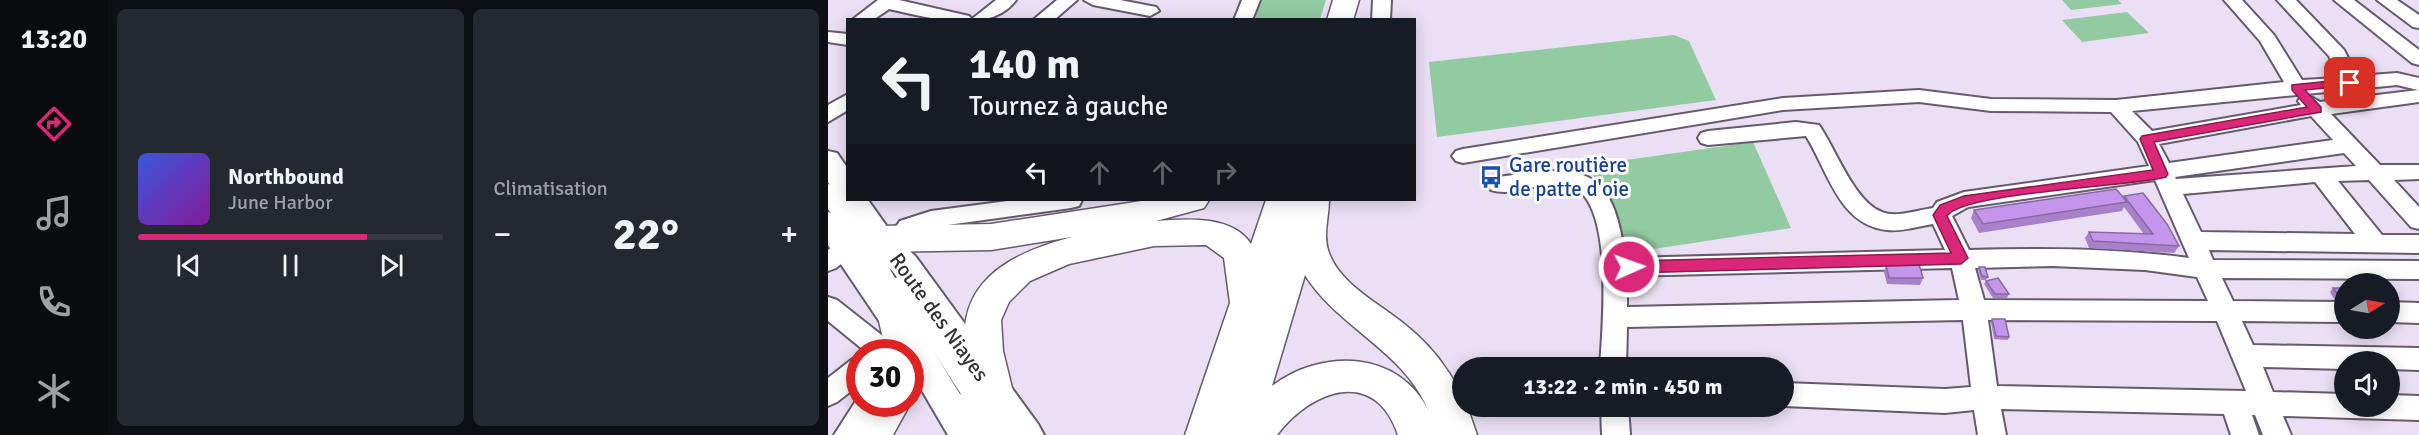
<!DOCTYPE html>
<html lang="fr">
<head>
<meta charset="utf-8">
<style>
	body { margin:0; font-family:Signika,sans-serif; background:#242831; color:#f1f3f6; height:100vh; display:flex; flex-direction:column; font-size:22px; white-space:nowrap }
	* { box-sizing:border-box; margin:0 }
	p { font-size:20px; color:#9ea1a6 }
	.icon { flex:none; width:33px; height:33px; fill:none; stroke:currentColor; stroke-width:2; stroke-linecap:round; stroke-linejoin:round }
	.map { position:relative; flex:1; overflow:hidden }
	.panel { display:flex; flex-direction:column; gap:9px; padding:9px; background:#0d0f14; width:720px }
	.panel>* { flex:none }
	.guide { position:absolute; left:18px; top:18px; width:570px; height:183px; border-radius:0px; box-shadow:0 3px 15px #0003; background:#171b24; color:#f1f3f6; overflow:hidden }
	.needle { width:39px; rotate:79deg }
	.buttons { position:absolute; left:1506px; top:273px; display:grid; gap:12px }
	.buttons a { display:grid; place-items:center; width:66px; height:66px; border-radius:50%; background:#171b24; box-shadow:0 3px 15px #0003; font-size:30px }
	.speed { position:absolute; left:18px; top:339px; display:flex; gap:12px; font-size:30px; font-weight:700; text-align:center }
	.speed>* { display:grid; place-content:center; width:78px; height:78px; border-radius:50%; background:#171b24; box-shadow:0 3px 15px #0003; line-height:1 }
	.speed .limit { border:9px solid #d22; background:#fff; color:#111 }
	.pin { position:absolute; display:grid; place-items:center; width:51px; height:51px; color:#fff; margin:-26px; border-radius:12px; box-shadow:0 3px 9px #0006 }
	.me { position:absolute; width:66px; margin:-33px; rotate:88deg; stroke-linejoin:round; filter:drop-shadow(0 0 4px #0008) }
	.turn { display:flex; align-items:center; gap:21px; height:126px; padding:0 24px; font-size:27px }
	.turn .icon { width:78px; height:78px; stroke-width:2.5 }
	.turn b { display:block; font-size:42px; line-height:51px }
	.lanes { display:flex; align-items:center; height:57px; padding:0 24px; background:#0003; justify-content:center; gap:30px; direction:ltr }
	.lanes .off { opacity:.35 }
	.big { font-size:45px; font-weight:700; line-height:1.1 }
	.panel .card { flex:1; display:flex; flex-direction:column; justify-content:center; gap:9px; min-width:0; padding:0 21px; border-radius:9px; background:#242831 }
	.song { display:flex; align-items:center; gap:18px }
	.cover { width:72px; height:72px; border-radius:9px; background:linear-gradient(135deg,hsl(230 70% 55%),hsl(290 70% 35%)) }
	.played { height:6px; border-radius:3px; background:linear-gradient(90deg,#db2777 75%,#363941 75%) }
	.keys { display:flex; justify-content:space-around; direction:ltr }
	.heat { display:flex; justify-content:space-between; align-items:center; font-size:33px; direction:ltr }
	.panel .tiles { flex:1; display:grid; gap:9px; grid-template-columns:repeat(2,1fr) }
	.trip { position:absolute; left:624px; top:357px; width:342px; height:60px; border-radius:30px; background:#171b24; box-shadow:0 3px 15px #0003; font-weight:700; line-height:60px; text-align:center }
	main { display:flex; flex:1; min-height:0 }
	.dock { display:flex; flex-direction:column; width:108px; justify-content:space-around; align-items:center; background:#090b0e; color:#9ea1a6 }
	.dock .icon { width:42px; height:42px }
	.dock .on { color:#db2777 }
	.dock b { font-size:27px; color:#f1f3f6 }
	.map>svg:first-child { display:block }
	.green { fill:#92caa1 }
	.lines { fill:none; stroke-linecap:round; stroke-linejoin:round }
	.minor-casing { stroke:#655b6d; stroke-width:4 }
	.major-casing { stroke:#655b6d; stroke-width:4 }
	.highway-casing { stroke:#655b6d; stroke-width:3 }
	.minor { fill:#fff; fill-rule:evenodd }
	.major { fill:#fff; fill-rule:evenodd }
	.highway { fill:#fff; fill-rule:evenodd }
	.wall { fill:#a981ca }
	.building { fill:#c496eb; stroke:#8969a4; stroke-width:1.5 }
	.route { fill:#db2777; stroke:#8e194d; stroke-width:1.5 }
	.labels { text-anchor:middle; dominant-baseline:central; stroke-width:6; stroke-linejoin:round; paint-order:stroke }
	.transit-label { font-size:21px; fill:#164399; stroke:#fff; text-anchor:start }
	.street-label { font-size:21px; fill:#353038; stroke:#fff }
</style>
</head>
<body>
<main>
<nav class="dock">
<b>13:20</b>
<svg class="icon on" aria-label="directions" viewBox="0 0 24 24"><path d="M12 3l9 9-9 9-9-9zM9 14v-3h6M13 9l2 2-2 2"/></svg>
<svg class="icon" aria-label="music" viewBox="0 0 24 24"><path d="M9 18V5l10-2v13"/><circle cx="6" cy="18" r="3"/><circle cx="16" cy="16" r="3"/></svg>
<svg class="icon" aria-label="phone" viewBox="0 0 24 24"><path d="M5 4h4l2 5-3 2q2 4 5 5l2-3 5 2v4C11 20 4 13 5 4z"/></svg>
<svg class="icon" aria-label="climate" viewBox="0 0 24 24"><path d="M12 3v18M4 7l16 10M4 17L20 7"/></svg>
</nav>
<section class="panel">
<div class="tiles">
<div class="card">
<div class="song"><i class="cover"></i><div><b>Northbound</b><p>June Harbor</p></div></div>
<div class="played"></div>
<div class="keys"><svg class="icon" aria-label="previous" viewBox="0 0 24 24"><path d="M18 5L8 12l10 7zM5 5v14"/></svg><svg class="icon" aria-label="pause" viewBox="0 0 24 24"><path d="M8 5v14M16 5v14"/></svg><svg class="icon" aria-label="next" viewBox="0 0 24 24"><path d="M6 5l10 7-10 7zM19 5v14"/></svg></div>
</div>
<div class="card"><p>Climatisation</p>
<div class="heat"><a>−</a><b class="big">22°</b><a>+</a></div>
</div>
</div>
</section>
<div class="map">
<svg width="1591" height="435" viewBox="0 0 1591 435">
	<rect width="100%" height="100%" fill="#eadff4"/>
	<path class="green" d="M431,0H498L492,19L423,20Z
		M1234,0H1290L1294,4L1243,10Z
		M1299,12L1321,33L1254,42L1234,20Z
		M846,35L861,41L888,100L609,137L601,62Z
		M925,142L963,228L786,255L763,165Z"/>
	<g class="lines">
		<g class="minor-casing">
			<path id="minor" d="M50,0H71L141,16L144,19L168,0H188C162,36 97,17 61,9L45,20H24Z
				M229,0H249L226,20H205Z
				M256,0H292L328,7L331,11L322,16L265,5Z
				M414,0H432L424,20H406Z
				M545,0H563L562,20H544Z
				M1396,0H1414L1446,35L1474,80L1510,78L1501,56L1449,0H1468L1516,50L1529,76L1569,73L1591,78V102L1503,114L1552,165H1591V179L1566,180L1591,207V229L1583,227L1541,180L1510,181L1554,235H1591V253L1381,250L1385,260L1591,261V279L1394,278L1405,301L1516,302V322L1414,321L1425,345L1591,348V370L1562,369V362H1516V369L1435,367L1445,392L1516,394V406H1562V395L1591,396V420L1455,416L1463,435H1435L1427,415H1424L1431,435H1403L1396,414L1173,409L1178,435H1150L1146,410L1117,413L956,406V383L1117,389L1143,387L1135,320L799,327L798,368H772C774,330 788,199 741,185C715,178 688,198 663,190L660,185L663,180L671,177C753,165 785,163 797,258L1117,250L1105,224C1091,226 1074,232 1059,230C1011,225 1000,171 978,136L880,145L873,143L870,138L873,133L880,131L968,122L991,125C1007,148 1027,203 1054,212C1068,218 1090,210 1105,208L1109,202L1136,192L1321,166L1310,142L1283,112L1163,111L1091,102L955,110L635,163L628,161L624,156L628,151L635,149L955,98L1091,90L1163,99L1288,100L1456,82L1432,41ZM1569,85L1590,90L1492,102L1480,95L1473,97L1470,101L1473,105L1324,131L1304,111ZM1483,116L1505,140L1341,163L1331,144ZM1516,153L1528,166L1348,179L1347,177ZM1327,180L1361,258C1288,248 1214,248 1141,250L1124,216L1140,207ZM1487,182L1527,234L1373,232L1355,194ZM1224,266L1317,270L1369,277L1380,301L1156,300L1147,268ZM1124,268L1131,300L799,307V276ZM1160,320L1389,321L1418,391L1169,386Z
				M1506,0H1526L1591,50V65L1584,63Z
				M1549,0H1569L1591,15V28L1585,27Z
				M0,32L20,34V45L0,42Z
				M20,94V110L0,122V105Z
				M0,184L8,186L43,237L67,278L75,276L84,278L190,435H142L124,404L127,396L133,394L67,293L59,295L50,293L28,252L8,268L0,271V250L11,242L21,240L0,209Z
				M187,200H254L251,206L243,208L105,227C100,229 94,230 89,232C78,239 79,249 63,244L60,238L72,221L103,211Z
				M0,297L9,300L65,344L69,352H38L0,321Z
				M1562,302L1591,303V323L1562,322Z
				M32,357V384L9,402L0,406V378L23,360Z
				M31,396L32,404H54L36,435H6Z
				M773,406H800L802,435H774Z"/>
		</g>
		<g class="major-casing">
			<path id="major" d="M0,151L9,153L20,169V200H40L62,231L88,257L210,424L216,435H178L66,273L42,247L15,207L0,182Z
				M0,212L10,216L79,308L157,435H120L82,370V352H72L0,245Z"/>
		</g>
		<g class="highway-casing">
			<path id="highway" d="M505,0H531L525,20H499Z
				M320,200H381L376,208L328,221C358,219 404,215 423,244L438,200H501C501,216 495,234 500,250C510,283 549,302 575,323C593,337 609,354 621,373C628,384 634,394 634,406H639L649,435H570C547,366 483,390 449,435H357L402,303L396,258L378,245L326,246L241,264L202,281L181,302L173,320L175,351L185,392L179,404L165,409L151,404C144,390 142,375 139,360C124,283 180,254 244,237L163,250L52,252L40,248L35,239L40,230L52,226L163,224ZM477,275C510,328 577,351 601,412C572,350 494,348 444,386Z
				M68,302L81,307L96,352L90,363L82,366V352H58L50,317L55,307Z
				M41,404H82L65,435H23Z"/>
		</g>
		<use href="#minor" class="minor"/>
		<use href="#major" class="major"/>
		<use href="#highway" class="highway"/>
	</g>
	<path class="wall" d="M1296,196L1351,246L1346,253L1261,248L1257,238L1261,232L1316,234L1296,207L1294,211L1151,233L1143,218L1146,210L1295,198Z
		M1058,265L1095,278L1092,285L1059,284L1056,272Z
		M1151,267L1160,277L1158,280H1153L1150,270Z
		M1158,281L1181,294L1179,298H1165L1156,284Z
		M1505,288H1516V300H1507L1502,292Z
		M1164,319L1181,337L1180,340L1166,339L1163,322Z"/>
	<path class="building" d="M1288,189L1299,202L1155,224L1146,210Z
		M1315,193L1339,224L1351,246L1265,241L1261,232L1325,234L1296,196Z
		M1091,264L1095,278H1061L1058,265Z
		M1151,267H1157L1160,277L1154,276Z
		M1170,278L1181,294H1167L1158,281Z
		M1505,288H1516V297L1511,296Z
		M1164,319H1177L1181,337L1168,336Z"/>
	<path class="route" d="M1522,79L1528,83L1526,85L1477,90L1493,107V112L1326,142L1340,174L1338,177C1301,187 1135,192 1119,216L1140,258L1133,264L801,273L794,267L801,261L1123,253L1105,215L1112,205L1136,196L1325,170L1312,139L1314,136L1479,107L1464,90V85Z"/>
	<defs>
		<g id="bus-bare" transform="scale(1.8)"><path d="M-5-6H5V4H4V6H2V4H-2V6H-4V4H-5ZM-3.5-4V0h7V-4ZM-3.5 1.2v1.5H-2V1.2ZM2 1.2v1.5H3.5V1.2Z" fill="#1a4fb4" stroke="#fff" stroke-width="2.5" paint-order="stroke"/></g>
	</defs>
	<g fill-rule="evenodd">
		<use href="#bus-bare" x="663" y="177"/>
	</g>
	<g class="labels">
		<g class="transit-label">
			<text x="681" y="165">Gare routière<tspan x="681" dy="24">de patte d'oie</tspan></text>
		</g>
		<g class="street-label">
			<text transform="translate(111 317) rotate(54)">Route des Niayes</text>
		</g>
	</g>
</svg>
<div class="buttons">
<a><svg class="needle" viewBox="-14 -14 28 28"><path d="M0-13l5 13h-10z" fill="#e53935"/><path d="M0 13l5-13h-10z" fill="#9ea1a6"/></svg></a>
<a><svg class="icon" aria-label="sound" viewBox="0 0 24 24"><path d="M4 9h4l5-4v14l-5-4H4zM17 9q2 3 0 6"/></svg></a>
</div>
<div class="speed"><div class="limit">30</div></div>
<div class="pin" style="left:1522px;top:83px;background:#d93025"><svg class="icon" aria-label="arrive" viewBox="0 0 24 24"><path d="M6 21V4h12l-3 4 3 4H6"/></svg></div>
<svg class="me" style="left:801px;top:267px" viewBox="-20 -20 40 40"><circle r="17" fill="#db2777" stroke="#fff" stroke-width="3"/><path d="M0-11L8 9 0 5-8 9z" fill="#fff"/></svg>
<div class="trip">13:22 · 2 min · 450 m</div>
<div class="guide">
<div class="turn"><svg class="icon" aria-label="left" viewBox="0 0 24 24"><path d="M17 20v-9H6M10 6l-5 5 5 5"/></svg><div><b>140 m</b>Tournez à gauche</div></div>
<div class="lanes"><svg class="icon" aria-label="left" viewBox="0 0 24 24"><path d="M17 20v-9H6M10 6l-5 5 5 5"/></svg><svg class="icon off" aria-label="ahead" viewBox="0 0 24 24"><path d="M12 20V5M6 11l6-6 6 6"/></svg><svg class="icon off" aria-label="ahead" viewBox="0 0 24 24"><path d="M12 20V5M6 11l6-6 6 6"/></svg><svg class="icon off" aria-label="right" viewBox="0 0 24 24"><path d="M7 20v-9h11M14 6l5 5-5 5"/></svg></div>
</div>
</div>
</main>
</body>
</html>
